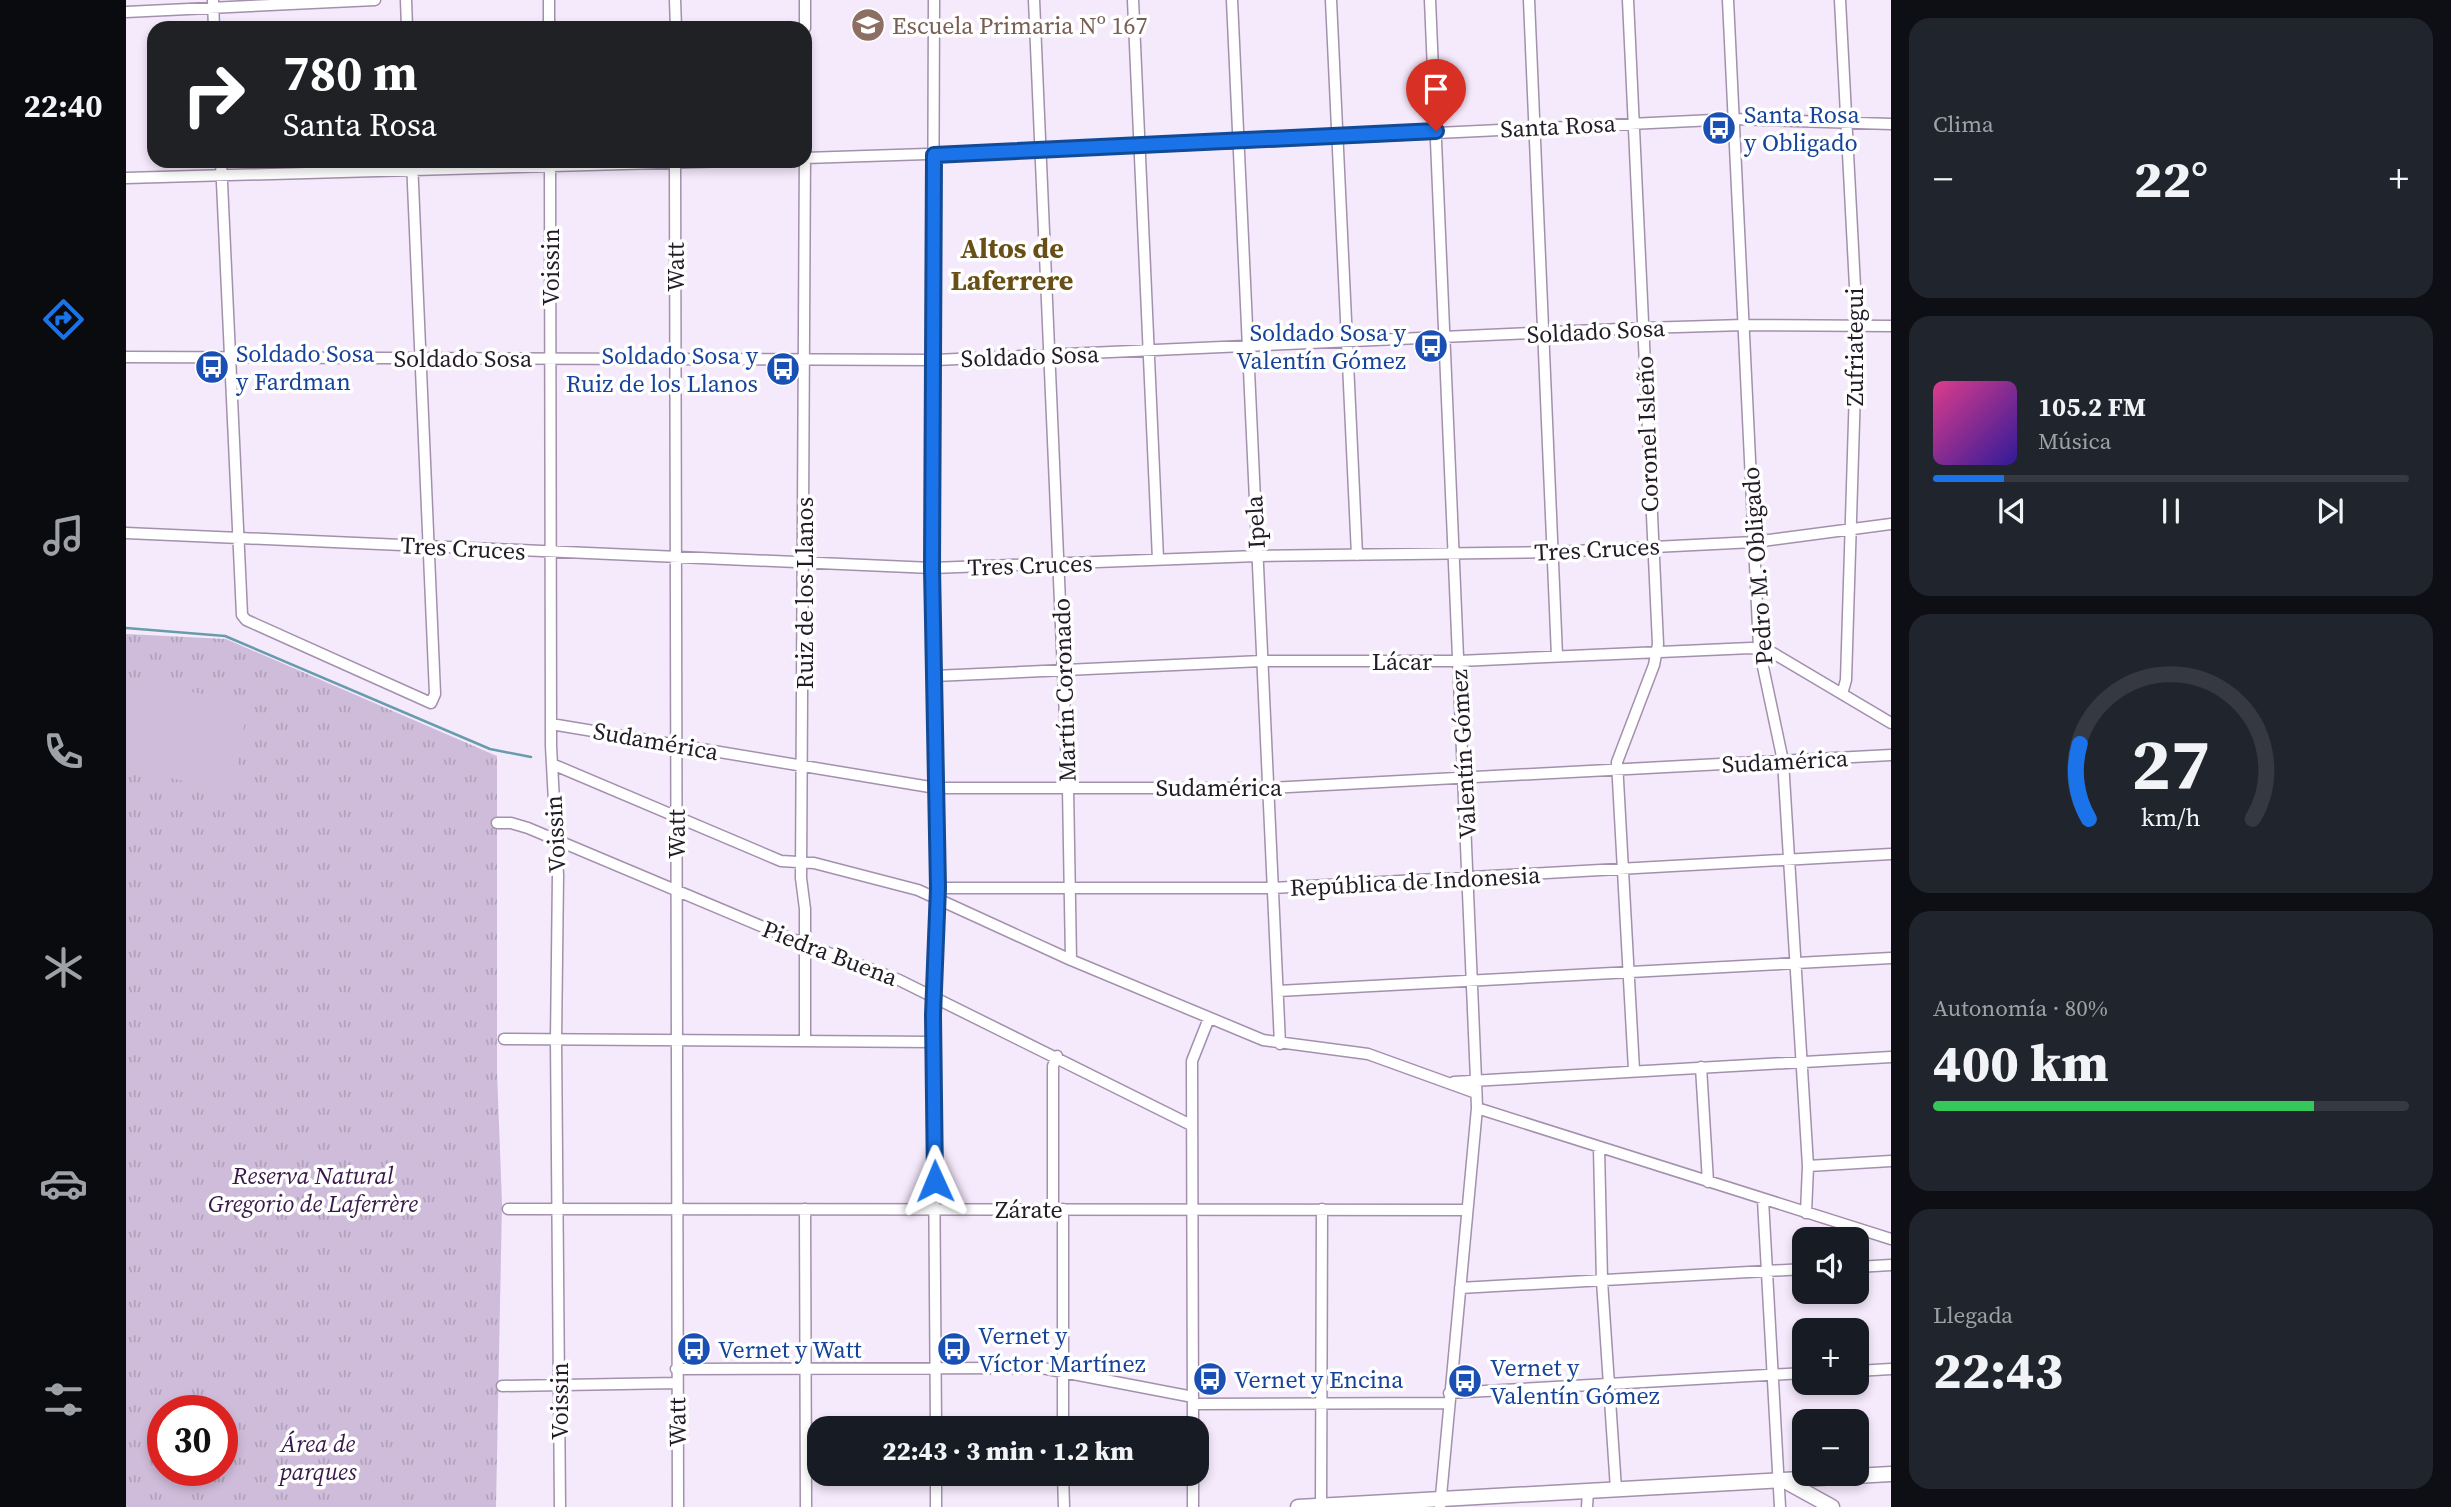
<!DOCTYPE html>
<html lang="es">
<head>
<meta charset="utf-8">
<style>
	body { margin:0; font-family:"Source Serif 4",serif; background:#20242c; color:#f1f3f6; height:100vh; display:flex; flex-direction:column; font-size:26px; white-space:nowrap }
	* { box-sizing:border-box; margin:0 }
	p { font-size:23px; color:#9ea1a6 }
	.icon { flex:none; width:38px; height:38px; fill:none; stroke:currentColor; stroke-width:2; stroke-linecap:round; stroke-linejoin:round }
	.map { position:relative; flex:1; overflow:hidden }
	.side { display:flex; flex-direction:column; gap:18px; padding:18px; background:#0d0f14; width:560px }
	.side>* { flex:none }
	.hud { position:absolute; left:21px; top:21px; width:665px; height:147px; border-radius:21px; box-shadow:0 4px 10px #0003; background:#202124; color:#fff; overflow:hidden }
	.controls { position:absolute; left:1666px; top:1227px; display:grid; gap:14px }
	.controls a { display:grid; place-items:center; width:77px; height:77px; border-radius:14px; background:#171b24; box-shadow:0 4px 10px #0003; font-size:35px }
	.speed { position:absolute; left:21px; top:1395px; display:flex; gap:14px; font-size:35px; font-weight:700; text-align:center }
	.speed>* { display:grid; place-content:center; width:91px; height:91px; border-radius:50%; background:#171b24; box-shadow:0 4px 10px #0003; line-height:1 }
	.speed .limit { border:10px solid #d22; background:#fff; color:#111 }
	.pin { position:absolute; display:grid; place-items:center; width:60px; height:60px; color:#fff; margin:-72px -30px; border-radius:50% 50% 50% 0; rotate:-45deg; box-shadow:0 0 7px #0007 }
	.pin .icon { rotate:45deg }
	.me { position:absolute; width:77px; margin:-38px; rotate:359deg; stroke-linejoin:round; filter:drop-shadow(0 0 5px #0008) }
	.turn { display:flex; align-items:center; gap:24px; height:147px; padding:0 21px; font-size:32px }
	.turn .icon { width:91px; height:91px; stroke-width:2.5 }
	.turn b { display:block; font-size:49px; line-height:60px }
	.big { font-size:52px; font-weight:800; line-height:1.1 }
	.side .widget { flex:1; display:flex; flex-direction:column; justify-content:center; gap:10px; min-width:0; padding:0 24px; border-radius:21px; background:#20242c }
	.side .dial { align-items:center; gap:0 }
	.dial svg { height:182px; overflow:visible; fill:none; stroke:#363941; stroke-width:7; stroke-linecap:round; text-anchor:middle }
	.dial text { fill:#f1f3f6; stroke:none }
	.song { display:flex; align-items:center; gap:21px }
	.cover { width:84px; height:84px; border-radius:10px; background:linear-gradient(135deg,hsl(330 70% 55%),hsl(250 70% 35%)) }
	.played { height:7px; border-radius:4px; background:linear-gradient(90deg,#1a73e8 15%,#363941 15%) }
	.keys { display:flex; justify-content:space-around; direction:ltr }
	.heat { display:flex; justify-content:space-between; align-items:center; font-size:38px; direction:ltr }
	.charge { height:10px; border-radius:5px; background:linear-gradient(90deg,#34c759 80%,#363941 0) }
	.trip { position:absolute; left:681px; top:1416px; width:402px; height:70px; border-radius:21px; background:#171b24; box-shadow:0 4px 10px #0003; font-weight:800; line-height:70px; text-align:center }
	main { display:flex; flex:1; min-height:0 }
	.tab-bar { display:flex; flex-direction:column; width:126px; justify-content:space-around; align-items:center; background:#090b0e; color:#9ea1a6 }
	.tab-bar .icon { width:49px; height:49px }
	.tab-bar .active { color:#1a73e8 }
	.tab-bar b { font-size:32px; color:#f1f3f6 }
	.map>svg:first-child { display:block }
	.park { fill:url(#park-tufts); fill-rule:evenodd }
	.pitch { fill:#cfbcda }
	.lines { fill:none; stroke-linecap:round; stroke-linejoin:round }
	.stream { stroke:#689cad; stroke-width:2.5 }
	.minor-casing { stroke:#a390ad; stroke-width:13 }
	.tertiary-casing { stroke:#a390ad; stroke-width:17 }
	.minor { stroke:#fff; stroke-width:10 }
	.tertiary { stroke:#fff; stroke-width:14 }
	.route-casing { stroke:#114b97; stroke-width:18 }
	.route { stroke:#1a73e8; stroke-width:12 }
	.labels { text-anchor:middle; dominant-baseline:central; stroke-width:7; stroke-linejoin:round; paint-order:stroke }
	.education-label { font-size:24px; fill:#785e54; stroke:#fff; text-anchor:start }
	.transit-label { font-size:24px; fill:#164399; stroke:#fff; text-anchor:start }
	.street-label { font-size:24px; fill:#231c27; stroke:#fff }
	.park-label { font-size:24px; font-style:italic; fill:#381848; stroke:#fff }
	.quarter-label { font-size:28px; font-weight:bold; fill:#684f15; stroke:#fff }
</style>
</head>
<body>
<main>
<nav class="tab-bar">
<b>22:40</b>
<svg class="icon active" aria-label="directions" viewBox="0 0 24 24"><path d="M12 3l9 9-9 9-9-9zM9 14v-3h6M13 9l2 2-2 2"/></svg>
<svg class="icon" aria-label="music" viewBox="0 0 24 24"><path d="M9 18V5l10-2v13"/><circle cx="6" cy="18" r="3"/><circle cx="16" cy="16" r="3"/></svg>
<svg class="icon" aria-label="phone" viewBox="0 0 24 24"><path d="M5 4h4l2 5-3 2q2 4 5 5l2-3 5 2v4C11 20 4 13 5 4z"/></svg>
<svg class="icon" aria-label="climate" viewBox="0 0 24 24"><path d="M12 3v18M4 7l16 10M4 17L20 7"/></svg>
<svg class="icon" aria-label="car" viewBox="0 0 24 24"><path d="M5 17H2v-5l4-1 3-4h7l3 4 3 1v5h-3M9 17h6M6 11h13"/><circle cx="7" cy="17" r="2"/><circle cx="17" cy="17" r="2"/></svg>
<svg class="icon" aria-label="filters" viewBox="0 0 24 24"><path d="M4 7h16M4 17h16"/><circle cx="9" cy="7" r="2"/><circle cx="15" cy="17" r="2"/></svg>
</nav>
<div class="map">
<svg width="1765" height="1507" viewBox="0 0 1765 1507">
	<defs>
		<pattern id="park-tufts" width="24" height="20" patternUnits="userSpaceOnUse" patternTransform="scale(1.75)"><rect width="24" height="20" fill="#cfbcda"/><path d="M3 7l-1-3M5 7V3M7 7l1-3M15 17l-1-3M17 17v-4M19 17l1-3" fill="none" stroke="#b1a1bb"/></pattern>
	</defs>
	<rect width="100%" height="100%" fill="#f5e9fc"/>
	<path class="park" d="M0,634L100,639L371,756V1072L376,1204L370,1507H0ZM37,1410H96V1470H37Z"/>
	<path class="pitch" d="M0,679L122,703L107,791L0,769Z"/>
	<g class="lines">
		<path class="stream" d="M0,628L99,636L364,749L405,757"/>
		<g class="minor-casing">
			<path id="minor" d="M87,0L88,28
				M280,0L281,28
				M423,0V28
				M549,0L550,28
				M679,0V28
				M808,0L806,568L812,892L807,1015L810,1428
				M908,0L942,788L945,960
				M1007,0L1032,559
				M1106,0L1154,1044
				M1205,0L1231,555
				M1304,0L1350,1080L1351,1108L1314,1507
				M1403,0L1431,656
				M1502,0L1532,644L1528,665L1491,762L1508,1070
				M1602,0L1633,648L1657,761L1682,1166L1680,1213
				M1714,0L1731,325L1720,680L1716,694
				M0,12L249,0
				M679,147L675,878L679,909V1040
				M679,158L1014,147L1609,119L1765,124
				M95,161L116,615L120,620L305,703L309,694L286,161
				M424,161L425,746L432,875L430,1040L434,1507
				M549,161L552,1507
				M0,178L604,161
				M0,357L809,360L1517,328L1618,325L1765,326
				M0,533L806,568L1131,556L1428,552L1628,542L1765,524
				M808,676L1136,661H1333L1625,648L1647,653L1765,723
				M425,724L810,788H1142L1765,755
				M426,764L655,861L688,863L792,890L945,960L1137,1040L1242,1054L1350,1093
				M371,823H385L402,828L661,937L773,980L1065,1125
				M812,888H1147L1765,854
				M1152,991L1765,958
				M378,1039L807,1042
				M1575,1067L1582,1182
				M1328,1082L1765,1057
				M1351,1108L1765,1239
				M1473,1148L1476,1281L1490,1489
				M1682,1166L1765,1161
				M1637,1200L1654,1507
				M382,1209L1340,1210
				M679,1209L680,1507
				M927,1209V1066L931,1056
				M937,1209V1428
				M1731,1267L1765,1265
				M1334,1288L1678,1269
				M550,1369L916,1368L1067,1397
				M1731,1371L1765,1369
				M376,1386L550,1383
				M1323,1393L1678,1373
				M1067,1404L1322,1403
				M1067,1428L1066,1061L1083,1018
				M810,1474V1507
				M937,1474L938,1507
				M1195,1506L1196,1209
				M1067,1507V1474
				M1461,1507L1462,1491"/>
		</g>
		<g class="tertiary-casing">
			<path id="tertiary" d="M1659,1481L1706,1507
				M1172,1507L1765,1474"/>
		</g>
		<use href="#minor" class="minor"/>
		<use href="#tertiary" class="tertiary"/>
	</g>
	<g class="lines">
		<g class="route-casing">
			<path id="route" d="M809,1181L807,1015L812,888L806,568L808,155L1310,131"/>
		</g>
		<use href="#route" class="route"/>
	</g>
	<defs>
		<g id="school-disc" transform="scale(1.75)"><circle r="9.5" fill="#8d6e63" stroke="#fff"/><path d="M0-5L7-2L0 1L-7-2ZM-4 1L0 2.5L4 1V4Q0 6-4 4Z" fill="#fff"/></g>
		<g id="bus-disc" transform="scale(1.75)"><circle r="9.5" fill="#1a4fb4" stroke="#fff"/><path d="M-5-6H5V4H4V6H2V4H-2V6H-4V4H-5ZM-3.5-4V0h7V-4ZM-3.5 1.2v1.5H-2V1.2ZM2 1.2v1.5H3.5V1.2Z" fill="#fff"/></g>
	</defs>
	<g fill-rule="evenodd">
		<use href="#school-disc" x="742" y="25"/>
		<use href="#bus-disc" x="1593" y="128"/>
		<use href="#bus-disc" x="1305" y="346"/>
		<use href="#bus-disc" x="86" y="367"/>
		<use href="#bus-disc" x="657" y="369"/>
		<use href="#bus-disc" x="568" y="1349"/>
		<use href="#bus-disc" x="828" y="1349"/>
		<use href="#bus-disc" x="1084" y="1379"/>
		<use href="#bus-disc" x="1339" y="1381"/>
	</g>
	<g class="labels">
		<g class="education-label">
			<text x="766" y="25">Escuela Primaria Nº 167</text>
		</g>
		<g class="transit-label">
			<text x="1618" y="114">Santa Rosa<tspan x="1618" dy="28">y Obligado</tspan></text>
			<text x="1280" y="332" text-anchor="end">Soldado Sosa y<tspan x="1280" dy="28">Valentín Gómez</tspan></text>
			<text x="110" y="353">Soldado Sosa<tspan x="110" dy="28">y Fardman</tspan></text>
			<text x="632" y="355" text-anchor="end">Soldado Sosa y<tspan x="632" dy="28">Ruiz de los Llanos</tspan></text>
			<text x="852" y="1335">Vernet y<tspan x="852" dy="28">Víctor Martínez</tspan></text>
			<text x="592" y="1349">Vernet y Watt</text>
			<text x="1364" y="1367">Vernet y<tspan x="1364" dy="28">Valentín Gómez</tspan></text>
			<text x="1108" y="1379">Vernet y Encina</text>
		</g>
		<g class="street-label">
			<text transform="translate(1432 126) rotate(-3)">Santa Rosa</text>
			<text transform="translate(424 267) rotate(-90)">Voissin</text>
			<text transform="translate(549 267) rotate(-90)">Watt</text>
			<text transform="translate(1470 331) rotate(-3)">Soldado Sosa</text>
			<text transform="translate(1728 347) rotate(-90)">Zufriategui</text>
			<text transform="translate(904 356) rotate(-2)">Soldado Sosa</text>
			<text x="337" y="358">Soldado Sosa</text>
			<text transform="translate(1521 434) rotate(-92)">Coronel Isleño</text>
			<text transform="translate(1129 522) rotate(-93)">Ipela</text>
			<text transform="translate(337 548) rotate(3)">Tres Cruces</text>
			<text transform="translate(1471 549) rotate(-3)">Tres Cruces</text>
			<text transform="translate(904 565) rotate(-2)">Tres Cruces</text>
			<text transform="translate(1631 566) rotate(-94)">Pedro M. Obligado</text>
			<text transform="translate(678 593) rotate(-90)">Ruiz de los Llanos</text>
			<text x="1276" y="661">Lácar</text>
			<text transform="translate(938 690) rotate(-92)">Martín Coronado</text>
			<text transform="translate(530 741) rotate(10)">Sudamérica</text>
			<text transform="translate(1337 754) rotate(-93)">Valentín Gómez</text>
			<text transform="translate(1659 761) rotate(-3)">Sudamérica</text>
			<text x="1093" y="787">Sudamérica</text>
			<text transform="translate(429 834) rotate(-93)">Voissin</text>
			<text transform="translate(550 834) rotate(-90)">Watt</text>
			<text transform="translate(1289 881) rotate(-3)">República de Indonesia</text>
			<text transform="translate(704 953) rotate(21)">Piedra Buena</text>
			<text x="903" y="1209">Zárate</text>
			<text transform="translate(433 1401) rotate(-90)">Voissin</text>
			<text transform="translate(551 1422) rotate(-91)">Watt</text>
		</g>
		<g class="park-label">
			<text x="187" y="1175">Reserva Natural<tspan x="187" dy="28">Gregorio de Laferrère</tspan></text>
			<text x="192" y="1443">Área de<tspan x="192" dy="28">parques</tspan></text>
		</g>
		<g class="quarter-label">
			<text x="886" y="248">Altos de<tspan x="886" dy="32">Laferrere</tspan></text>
		</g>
	</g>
</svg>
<div class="controls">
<a><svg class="icon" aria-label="sound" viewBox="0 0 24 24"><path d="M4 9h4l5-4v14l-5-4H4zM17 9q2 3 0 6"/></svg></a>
<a>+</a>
<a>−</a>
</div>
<div class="speed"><div class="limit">30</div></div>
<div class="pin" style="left:1310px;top:131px;background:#d93025"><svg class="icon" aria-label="arrive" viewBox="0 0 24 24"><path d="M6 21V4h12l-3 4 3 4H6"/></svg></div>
<svg class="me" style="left:809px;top:1181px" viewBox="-20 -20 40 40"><path d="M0-17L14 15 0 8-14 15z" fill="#1a73e8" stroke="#fff" stroke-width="4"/></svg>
<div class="trip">22:43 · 3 min · 1.2 km</div>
<div class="hud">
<div class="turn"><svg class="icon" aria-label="right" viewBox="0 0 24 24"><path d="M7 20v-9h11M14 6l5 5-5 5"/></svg><div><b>780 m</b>Santa Rosa</div></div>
</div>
</div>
<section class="side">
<div class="widget"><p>Clima</p>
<div class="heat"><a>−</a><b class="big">22°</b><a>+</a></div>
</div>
<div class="widget">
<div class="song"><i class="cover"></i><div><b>105.2 FM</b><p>Música</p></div></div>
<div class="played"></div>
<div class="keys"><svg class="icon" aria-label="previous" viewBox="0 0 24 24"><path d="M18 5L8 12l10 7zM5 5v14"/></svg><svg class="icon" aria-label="pause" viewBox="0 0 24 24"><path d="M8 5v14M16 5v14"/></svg><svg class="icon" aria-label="next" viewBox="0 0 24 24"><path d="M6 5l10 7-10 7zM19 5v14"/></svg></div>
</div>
<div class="widget dial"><svg viewBox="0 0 100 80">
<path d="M14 69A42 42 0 1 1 86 69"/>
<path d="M14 69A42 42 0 0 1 10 36" stroke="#1a73e8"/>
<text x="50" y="56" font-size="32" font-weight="700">27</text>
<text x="50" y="72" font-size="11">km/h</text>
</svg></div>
<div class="widget"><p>Autonomía · 80%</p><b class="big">400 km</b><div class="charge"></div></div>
<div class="widget"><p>Llegada</p><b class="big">22:43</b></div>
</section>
</main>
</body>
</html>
